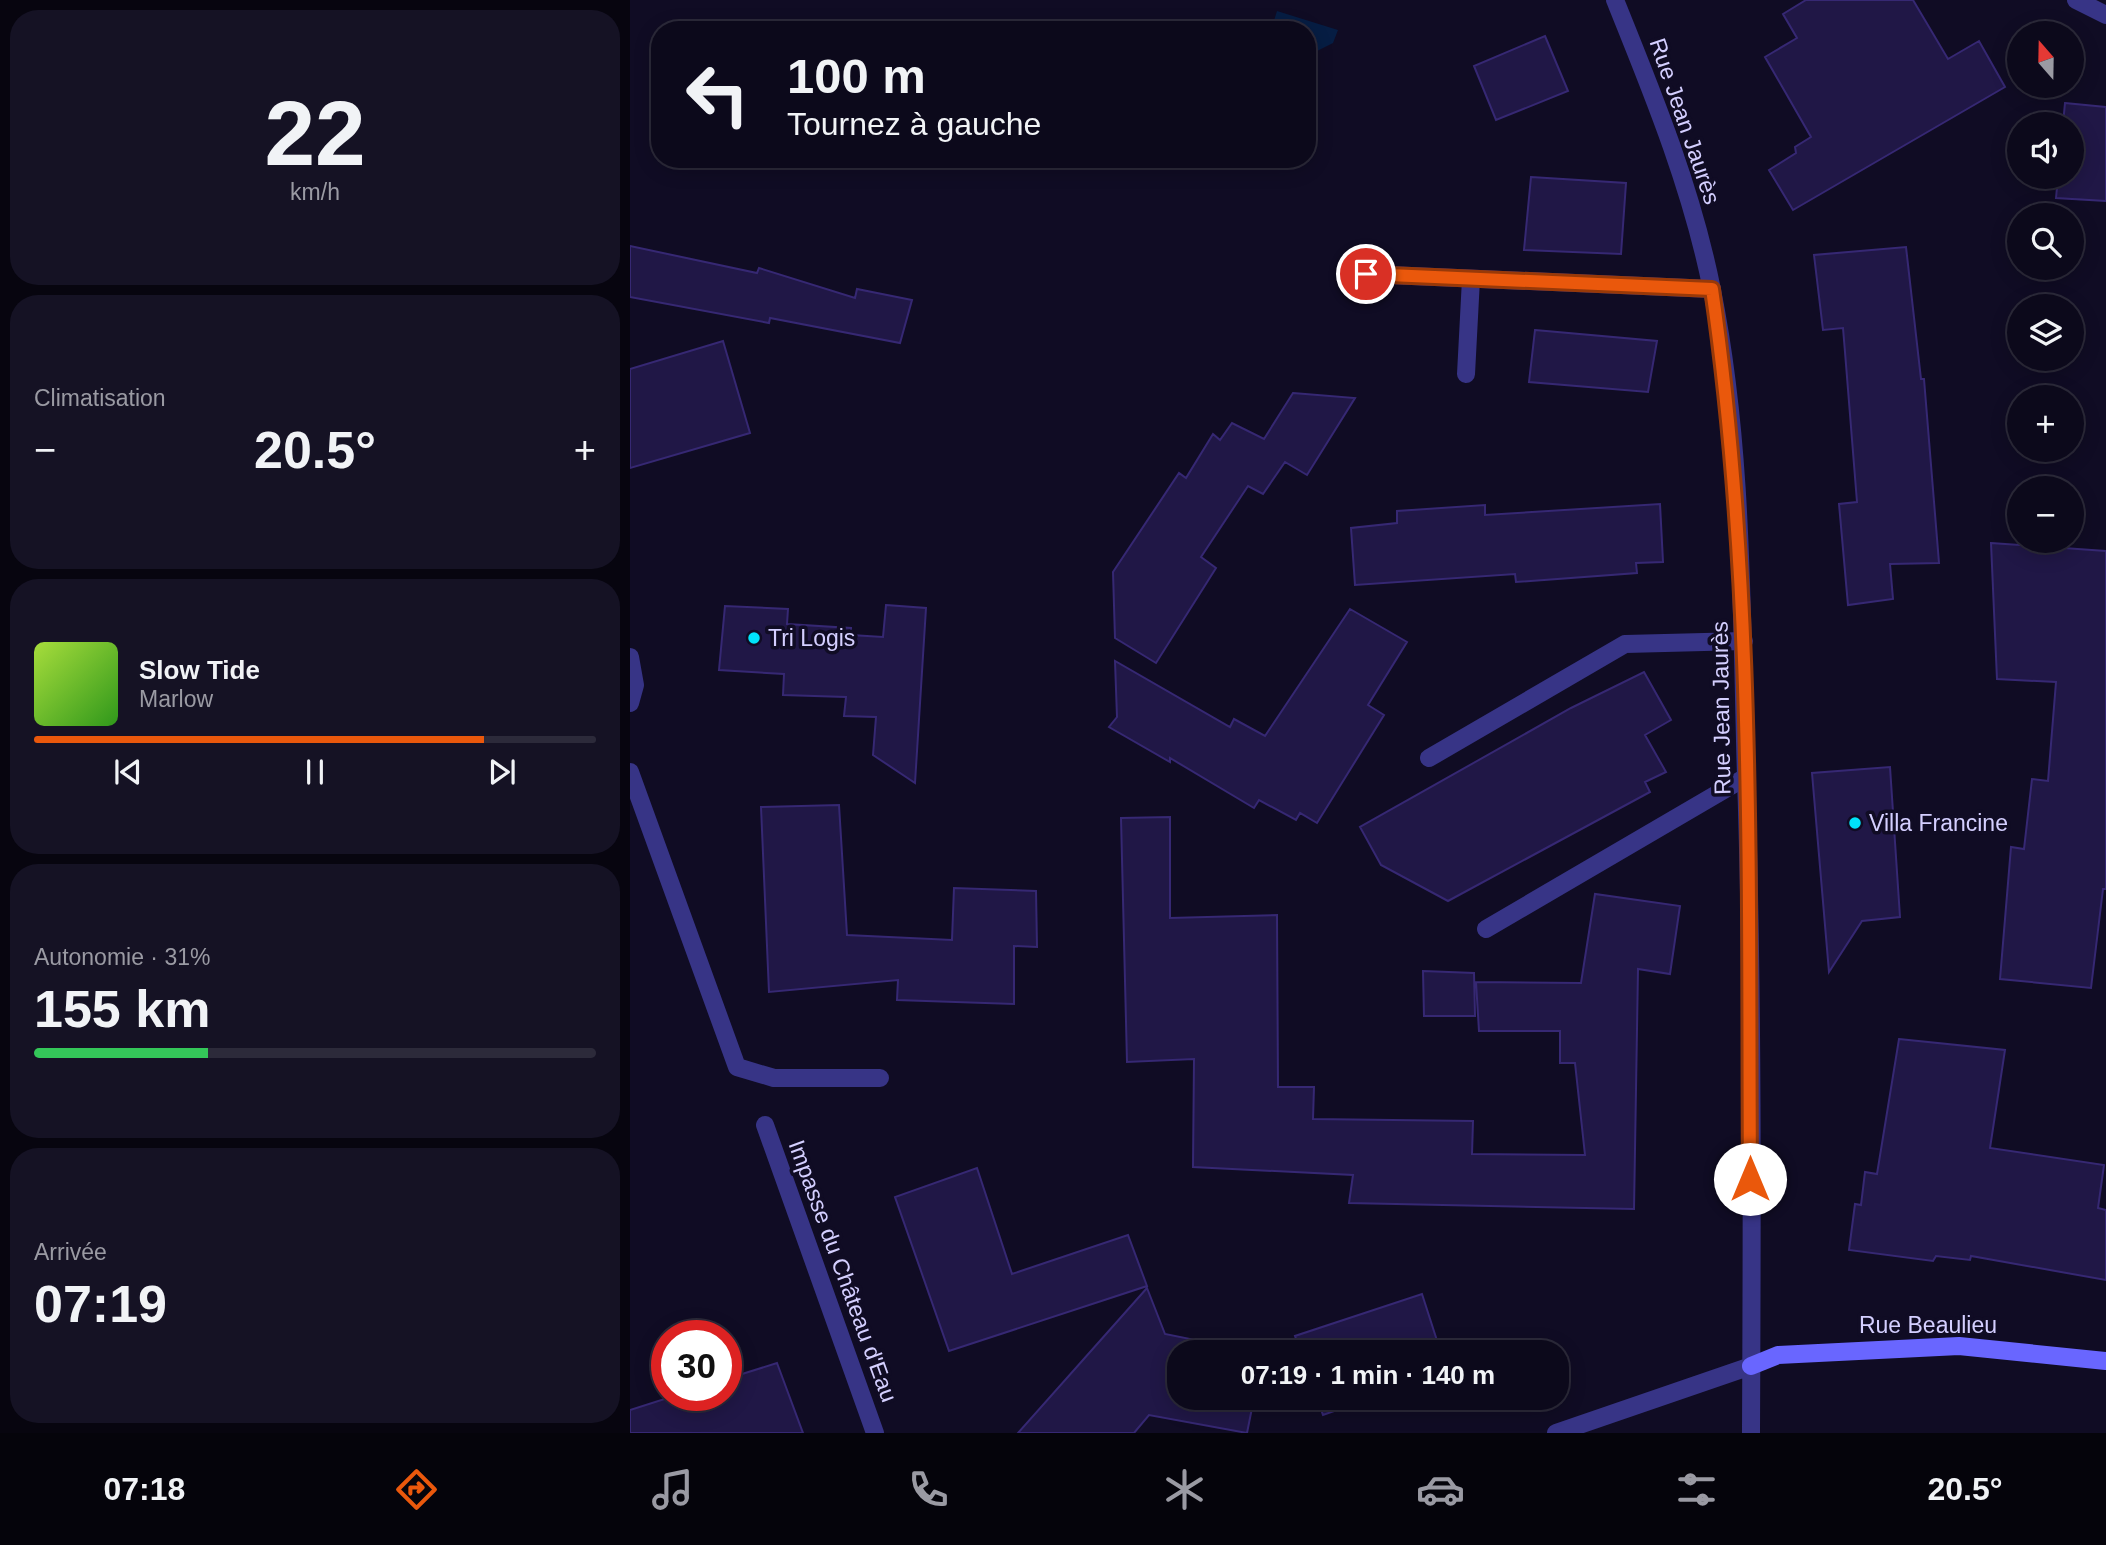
<!DOCTYPE html>
<html lang="fr">
<head>
<meta charset="utf-8">
<style>
	body { margin:0; font-family:Helvetica,sans-serif; background:#151224; color:#f1f3f6; height:100vh; display:flex; flex-direction:column; font-size:26px; white-space:nowrap }
	* { box-sizing:border-box; margin:0 }
	p { font-size:23px; color:#9a9aa3 }
	.icon { flex:none; width:38px; height:38px; fill:none; stroke:currentColor; stroke-width:2; stroke-linecap:round; stroke-linejoin:round }
	.map { position:relative; flex:1; overflow:hidden }
	.sheet { display:flex; flex-direction:column; gap:10px; padding:10px; background:#07050f; width:630px }
	.sheet>* { flex:none }
	.guide { position:absolute; left:21px; top:21px; width:665px; height:147px; border-radius:28px; box-shadow:0 4px 18px #0003,0 0 0 2px #2c2a3a; background:#0c091b; color:#f1f3f6; overflow:hidden }
	.needle { width:46px; rotate:340deg }
	.tools { position:absolute; left:1377px; top:21px; display:grid; gap:14px }
	.tools a { display:grid; place-items:center; width:77px; height:77px; border-radius:50%; background:#0c091b; box-shadow:0 4px 18px #0003,0 0 0 2px #2c2a3a; font-size:35px }
	.speed { position:absolute; left:21px; top:1320px; display:flex; gap:14px; font-size:35px; font-weight:700; text-align:center }
	.speed>* { display:grid; place-content:center; width:91px; height:91px; border-radius:50%; background:#0c091b; box-shadow:0 4px 18px #0003,0 0 0 2px #2c2a3a; line-height:1 }
	.speed .limit { border:10px solid #d22; background:#fff; color:#111 }
	.pin { position:absolute; display:grid; place-items:center; width:60px; height:60px; color:#fff; margin:-30px; border:4px solid #fff; border-radius:50%; box-shadow:0 2px 7px #0007 }
	.me { position:absolute; width:77px; margin:-38px; rotate:0deg; stroke-linejoin:round; filter:drop-shadow(0 0 5px #0008) }
	.turn { display:flex; align-items:center; gap:24px; height:147px; padding:0 21px; font-size:32px }
	.turn .icon { width:91px; height:91px; stroke-width:2.5 }
	.turn b { display:block; font-size:49px; line-height:60px }
	.big { font-size:52px; font-weight:700; line-height:1.1 }
	.sheet .card { flex:1; display:flex; flex-direction:column; justify-content:center; gap:10px; min-width:0; padding:0 24px; border-radius:28px; background:#151224 }
	.sheet .dial { align-items:center; gap:0 }
	.dial b { font-size:91px; line-height:1 }
	.song { display:flex; align-items:center; gap:21px }
	.cover { width:84px; height:84px; border-radius:10px; background:linear-gradient(135deg,hsl(80 70% 55%),hsl(110 70% 35%)) }
	.played { height:7px; border-radius:4px; background:linear-gradient(90deg,#ea580c 80%,#2c2a3a 80%) }
	.keys { display:flex; justify-content:space-around; direction:ltr }
	.heat { display:flex; justify-content:space-between; align-items:center; font-size:38px; direction:ltr }
	.charge { height:10px; border-radius:5px; background:linear-gradient(90deg,#34c759 31%,#2c2a3a 0) }
	.trip { position:absolute; left:537px; top:1340px; width:402px; height:70px; border-radius:28px; background:#0c091b; box-shadow:0 4px 18px #0003,0 0 0 2px #2c2a3a; font-weight:700; line-height:70px; text-align:center }
	.menu { display:flex; height:112px; justify-content:space-around; align-items:center; background:#05040b; color:#9a9aa3 }
	.menu .icon { width:49px; height:49px }
	.menu .active { color:#ea580c }
	.menu b { font-size:32px; color:#f1f3f6 }
	main { display:flex; flex:1; min-height:0 }
	.map>svg:first-child { display:block }
	.water { fill:#061d43 }
	.building { fill:#201746; stroke:#362873; stroke-width:2 }
	.lines { fill:none; stroke-linecap:round; stroke-linejoin:round }
	.lane { stroke:#373486; stroke-width:18 }
	.street { stroke:#373486; stroke-width:18 }
	.secondary { stroke:#6966ff; stroke-width:18 }
	.route-casing { stroke:#983908; stroke-width:18 }
	.route { stroke:#ea580c; stroke-width:12 }
	.poi-dot { fill:#00e3fa; stroke:#100c24; stroke-width:2.5 }
	.labels { text-anchor:middle; dominant-baseline:central; stroke-width:7; stroke-linejoin:round; paint-order:stroke }
	.street-label { font-size:23px; fill:#d4cfff; stroke:#100c24 }
	.poi-label { font-size:23px; fill:#d4cfff; stroke:#100c24; text-anchor:start }
</style>
</head>
<body>
<main>
<section class="sheet">
<div class="card dial"><b>22</b><p>km/h</p></div>
<div class="card"><p>Climatisation</p>
<div class="heat"><a>−</a><b class="big">20.5°</b><a>+</a></div>
</div>
<div class="card">
<div class="song"><i class="cover"></i><div><b>Slow Tide</b><p>Marlow</p></div></div>
<div class="played"></div>
<div class="keys"><svg class="icon" aria-label="previous" viewBox="0 0 24 24"><path d="M18 5L8 12l10 7zM5 5v14"/></svg><svg class="icon" aria-label="pause" viewBox="0 0 24 24"><path d="M8 5v14M16 5v14"/></svg><svg class="icon" aria-label="next" viewBox="0 0 24 24"><path d="M6 5l10 7-10 7zM19 5v14"/></svg></div>
</div>
<div class="card"><p>Autonomie · 31%</p><b class="big">155 km</b><div class="charge"></div></div>
<div class="card"><p>Arrivée</p><b class="big">07:19</b></div>
</section>
<div class="map">
<svg width="1476" height="1433" viewBox="0 0 1476 1433">
	<rect width="100%" height="100%" fill="#100c24"/>
	<path class="water" d="M647,11L708,30L703,43L677,56V30H641Z"/>
	<path class="building" d="M1176,0H1283L1318,59L1349,41L1375,87L1163,210L1139,170L1166,153L1165,147L1181,137L1135,57L1167,38L1153,14Z
		M915,36L938,91L866,120L844,66Z
		M1435,103L1476,107V201L1426,198L1428,177H1442V124H1433Z
		M901,177L996,183L991,254L894,250Z
		M0,246L127,273L129,268L225,298L227,289L282,300L270,343L140,318L139,323L0,297Z
		M1276,247L1291,379H1294L1309,563L1260,564L1263,599L1218,605L1209,504L1227,502L1215,352L1213,328L1193,330L1184,255Z
		M905,330L1027,341L1018,392L899,382Z
		M93,341L120,433L0,468V369Z
		M663,393L725,398L677,475L655,462L633,494L618,486L571,557L586,568L526,663L485,638L483,572L549,473L556,478L583,434L590,440L602,423L634,439Z
		M1030,504L1033,562L1006,563L1007,573L886,582L885,574L725,585L721,528L767,523V511L855,505V515Z
		M1361,543L1476,551V889H1473L1461,988L1370,979L1381,847L1394,849L1402,779L1418,781L1426,682L1367,679Z
		M256,605L296,608L285,783L243,755L246,717L214,716L216,697L153,695L154,674L89,670L95,606L158,609L157,624L221,628V635L253,637Z
		M720,609L777,642L738,705L754,715L687,823L670,813L666,820L629,800L624,808L540,758V762L479,727L487,717L485,661L600,727L604,719L635,736Z
		M1014,672L1041,720L1015,735L1036,772L1015,782L1020,792L818,901L751,865L730,827L941,708Z
		M1260,767L1270,917L1232,921L1199,972L1182,773Z
		M209,805L217,935L322,940L324,888L406,891L407,947L384,946V1004L267,1000L268,980L139,992L131,807Z
		M540,817V918L647,915L648,1087H684L683,1119L843,1121L842,1154L955,1155L945,1063H930V1031H849L846,982L951,983L965,894L1050,906L1040,974L1008,969L1004,1209L719,1203L723,1175L563,1167L564,1059L497,1062L491,818Z
		M793,971L844,973L845,1016H794Z
		M1269,1039L1375,1050L1360,1148L1474,1165L1468,1208L1476,1210V1280L1341,1256L1340,1260L1306,1256L1303,1261L1219,1250L1225,1204L1231,1205L1235,1172L1247,1174Z
		M347,1168L382,1274L498,1235L517,1286L319,1351L265,1197Z
		M517,1288L535,1334L629,1353H550V1398H624L617,1433L519,1415L504,1433H388Z
		M792,1294L811,1353H671L665,1336Z
		M147,1363L173,1433H0V1410L47,1395H96V1379Z
		M687,1398H741L693,1415Z"/>
	<g class="lines">
		<path class="lane" d="M736,274L1082,289
			M836,374L841,279
			M799,758L995,644L1114,641
			M0,772L107,1067L144,1078H250
			M856,929L1116,777"/>
		<path class="street" d="M985,0C1023,94 1062,189 1082,290C1114,450 1111,615 1116,777C1123,995 1122,1214 1121,1433
			M1446,0L1476,15
			M0,657L5,685L0,703
			M135,1125L245,1433
			M926,1433L1121,1366"/>
		<path class="secondary" d="M1121,1366L1148,1355L1329,1346L1476,1361"/>
	</g>
	<g class="lines">
		<g class="route-casing">
			<path id="route" d="M736,274L1082,289C1125,584 1118,882 1120,1179"/>
		</g>
		<use href="#route" class="route"/>
	</g>
	<g class="poi-dot">
		<circle cx="124" cy="638" r="7"/>
		<circle cx="1225" cy="823" r="7"/>
	</g>
	<g class="labels">
		<g class="street-label">
			<text transform="translate(1055 121) rotate(71)">Rue Jean Jaurès</text>
			<text transform="translate(1091 708) rotate(-91)">Rue Jean Jaurès</text>
			<text transform="translate(213 1271) rotate(70)">Impasse du Château d'Eau</text>
			<text x="1298" y="1325">Rue Beaulieu</text>
		</g>
		<g class="poi-label">
			<text x="138" y="638">Tri Logis</text>
			<text x="1239" y="823">Villa Francine</text>
		</g>
	</g>
</svg>
<div class="tools">
<a><svg class="needle" viewBox="-14 -14 28 28"><path d="M0-13l5 13h-10z" fill="#e53935"/><path d="M0 13l5-13h-10z" fill="#9a9aa3"/></svg></a>
<a><svg class="icon" aria-label="sound" viewBox="0 0 24 24"><path d="M4 9h4l5-4v14l-5-4H4zM17 9q2 3 0 6"/></svg></a>
<a><svg class="icon" aria-label="search" viewBox="0 0 24 24"><circle cx="10" cy="10" r="6"/><path d="M15 15l6 6"/></svg></a>
<a><svg class="icon" aria-label="layers" viewBox="0 0 24 24"><path d="M12 4l9 5-9 5-9-5zM3 14l9 5 9-5"/></svg></a>
<a>+</a>
<a>−</a>
</div>
<div class="speed"><div class="limit">30</div></div>
<div class="pin" style="left:736px;top:274px;background:#d93025"><svg class="icon" aria-label="arrive" viewBox="0 0 24 24"><path d="M6 21V4h12l-3 4 3 4H6"/></svg></div>
<svg class="me" style="left:1120px;top:1179px" viewBox="-20 -20 40 40"><circle r="19" fill="#fff"/><path d="M0-13L10 11 0 6-10 11z" fill="#ea580c"/></svg>
<div class="trip">07:19 · 1 min · 140 m</div>
<div class="guide">
<div class="turn"><svg class="icon" aria-label="left" viewBox="0 0 24 24"><path d="M17 20v-9H6M10 6l-5 5 5 5"/></svg><div><b>100 m</b>Tournez à gauche</div></div>
</div>
</div>
</main>
<nav class="menu">
<b>07:18</b>
<svg class="icon active" aria-label="directions" viewBox="0 0 24 24"><path d="M12 3l9 9-9 9-9-9zM9 14v-3h6M13 9l2 2-2 2"/></svg>
<svg class="icon" aria-label="music" viewBox="0 0 24 24"><path d="M9 18V5l10-2v13"/><circle cx="6" cy="18" r="3"/><circle cx="16" cy="16" r="3"/></svg>
<svg class="icon" aria-label="phone" viewBox="0 0 24 24"><path d="M5 4h4l2 5-3 2q2 4 5 5l2-3 5 2v4C11 20 4 13 5 4z"/></svg>
<svg class="icon" aria-label="climate" viewBox="0 0 24 24"><path d="M12 3v18M4 7l16 10M4 17L20 7"/></svg>
<svg class="icon" aria-label="car" viewBox="0 0 24 24"><path d="M5 17H2v-5l4-1 3-4h7l3 4 3 1v5h-3M9 17h6M6 11h13"/><circle cx="7" cy="17" r="2"/><circle cx="17" cy="17" r="2"/></svg>
<svg class="icon" aria-label="filters" viewBox="0 0 24 24"><path d="M4 7h16M4 17h16"/><circle cx="9" cy="7" r="2"/><circle cx="15" cy="17" r="2"/></svg>
<b>20.5°</b>
</nav>
</body>
</html>
